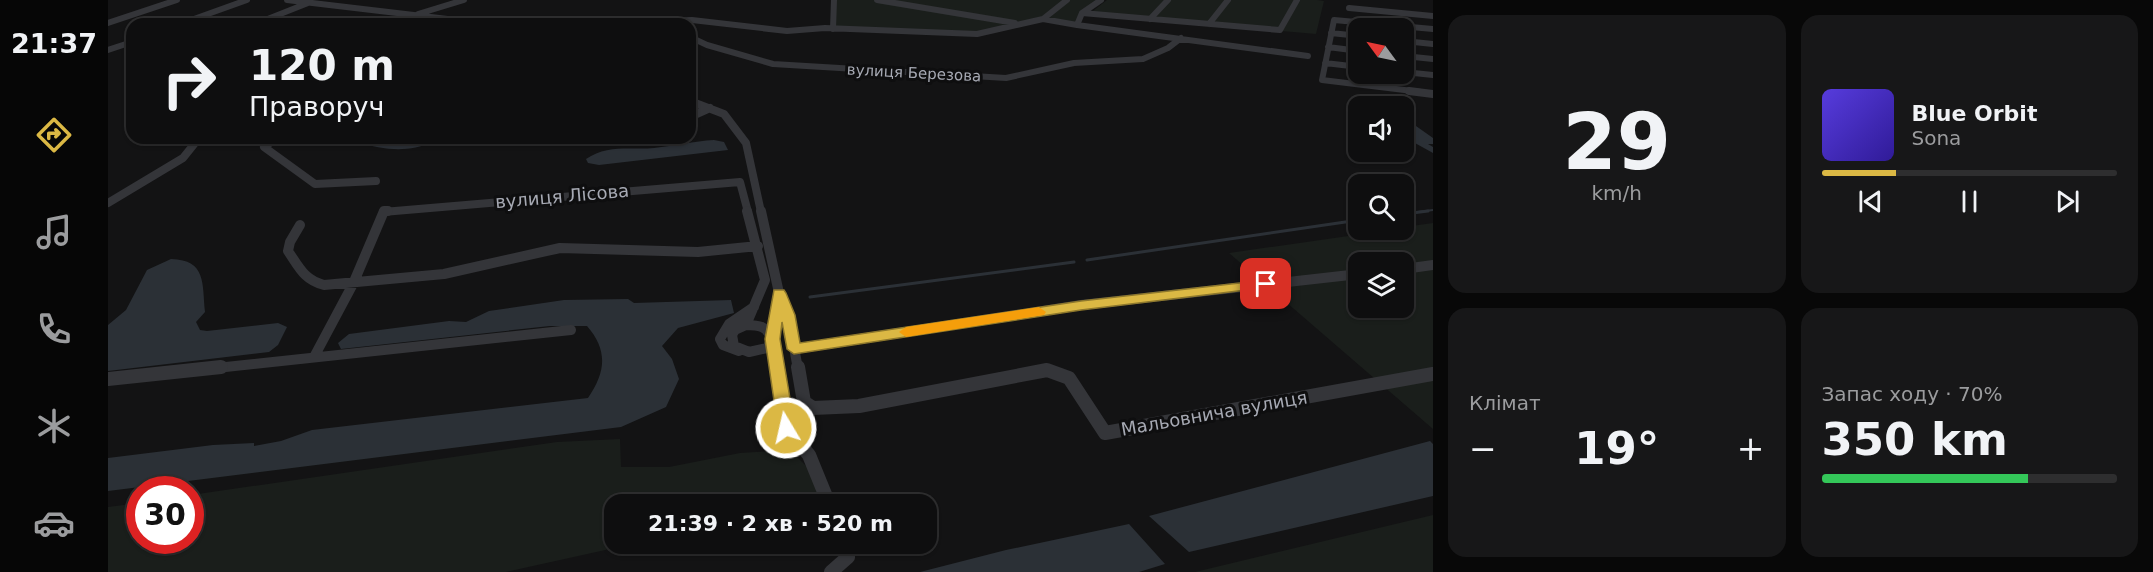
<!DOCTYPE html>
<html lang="uk">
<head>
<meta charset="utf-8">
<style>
	body { margin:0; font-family:"DejaVu Sans",sans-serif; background:#171718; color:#f1f3f6; height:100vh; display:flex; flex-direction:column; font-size:22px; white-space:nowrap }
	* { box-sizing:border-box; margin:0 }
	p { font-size:20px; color:#9b9c9e }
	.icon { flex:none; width:33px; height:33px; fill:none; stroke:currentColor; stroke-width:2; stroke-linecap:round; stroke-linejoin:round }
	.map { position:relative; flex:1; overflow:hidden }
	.panel { display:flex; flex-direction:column; gap:15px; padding:15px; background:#080808; width:720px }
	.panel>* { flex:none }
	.guide { position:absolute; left:18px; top:18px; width:570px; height:126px; border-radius:18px; box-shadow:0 2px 4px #0004,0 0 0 2px #2e2e2f; background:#0e0e0f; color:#f1f3f6; overflow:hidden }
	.needle { width:39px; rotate:303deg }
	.buttons { position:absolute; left:1240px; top:18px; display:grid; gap:12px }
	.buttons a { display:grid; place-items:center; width:66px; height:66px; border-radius:12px; background:#0e0e0f; box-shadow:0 2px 4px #0004,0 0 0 2px #2e2e2f; font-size:30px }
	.speed { position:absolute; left:18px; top:476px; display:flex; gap:12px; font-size:30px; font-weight:700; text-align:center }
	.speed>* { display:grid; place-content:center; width:78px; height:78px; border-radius:50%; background:#0e0e0f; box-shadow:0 2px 4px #0004,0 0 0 2px #2e2e2f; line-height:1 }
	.speed .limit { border:9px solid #d22; background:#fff; color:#111 }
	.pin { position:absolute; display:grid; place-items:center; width:51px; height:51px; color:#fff; margin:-26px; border-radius:12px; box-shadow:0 3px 9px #0006 }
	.me { position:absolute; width:66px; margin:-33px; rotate:351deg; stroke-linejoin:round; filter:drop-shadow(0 0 4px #0008) }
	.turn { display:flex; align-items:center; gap:21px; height:126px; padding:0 24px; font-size:27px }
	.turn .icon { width:78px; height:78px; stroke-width:2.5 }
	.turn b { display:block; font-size:42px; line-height:51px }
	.big { font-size:45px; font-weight:800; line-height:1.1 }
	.panel .widget { flex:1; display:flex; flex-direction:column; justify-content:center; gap:9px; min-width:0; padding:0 21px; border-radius:18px; background:#171718 }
	.panel .dial { align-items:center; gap:0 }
	.dial b { font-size:78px; line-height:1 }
	.song { display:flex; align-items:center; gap:18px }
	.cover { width:72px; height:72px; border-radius:9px; background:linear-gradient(135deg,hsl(250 70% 55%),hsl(250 70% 35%)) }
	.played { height:6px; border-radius:3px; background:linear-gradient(90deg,#dbb844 25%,#2e2e2f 25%) }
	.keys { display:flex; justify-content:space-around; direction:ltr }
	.heat { display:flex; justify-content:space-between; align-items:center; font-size:33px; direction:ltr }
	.charge { height:9px; border-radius:4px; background:linear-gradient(90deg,#34c759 70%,#2e2e2f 0) }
	.panel .tiles { flex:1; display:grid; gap:15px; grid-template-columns:repeat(2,1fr) }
	.trip { position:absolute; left:496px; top:494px; width:333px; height:60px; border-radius:18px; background:#0e0e0f; box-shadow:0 2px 4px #0004,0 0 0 2px #2e2e2f; font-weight:800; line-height:60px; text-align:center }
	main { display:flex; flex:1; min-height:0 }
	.menu { display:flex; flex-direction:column; width:108px; justify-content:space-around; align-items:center; background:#060606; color:#9b9c9e }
	.menu .icon { width:42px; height:42px }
	.menu .selected { color:#dbb844 }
	.menu b { font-size:27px; color:#f1f3f6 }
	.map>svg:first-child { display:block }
	.green { fill:#1a1e1b; fill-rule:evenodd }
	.water { fill:#2b3036 }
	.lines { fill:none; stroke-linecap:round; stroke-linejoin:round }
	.stream-far1 { stroke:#2b3036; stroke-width:2 }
	.stream { stroke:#2b3036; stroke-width:3 }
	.minor-far3 { stroke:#343539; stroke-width:6 }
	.minor-far2 { stroke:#343539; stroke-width:8 }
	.minor-far1 { stroke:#343539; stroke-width:10 }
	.minor { stroke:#343539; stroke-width:14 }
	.route { fill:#dbb844; stroke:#8e782c; stroke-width:1.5 }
	.slow { fill:#f59e0b }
	.labels { text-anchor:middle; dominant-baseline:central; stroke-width:6; stroke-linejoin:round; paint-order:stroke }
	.far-street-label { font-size:15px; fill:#a6a9b3; stroke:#0e0e0f }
	.street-label { font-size:18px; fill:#a6a9b3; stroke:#0e0e0f }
</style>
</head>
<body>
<main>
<nav class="menu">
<b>21:37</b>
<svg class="icon selected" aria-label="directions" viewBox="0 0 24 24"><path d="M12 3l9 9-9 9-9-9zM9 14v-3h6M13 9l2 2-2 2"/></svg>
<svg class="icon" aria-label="music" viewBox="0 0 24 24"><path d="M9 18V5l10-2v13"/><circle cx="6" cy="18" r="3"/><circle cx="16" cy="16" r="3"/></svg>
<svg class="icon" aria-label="phone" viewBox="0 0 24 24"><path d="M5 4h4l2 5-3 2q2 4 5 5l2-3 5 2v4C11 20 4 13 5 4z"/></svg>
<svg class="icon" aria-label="climate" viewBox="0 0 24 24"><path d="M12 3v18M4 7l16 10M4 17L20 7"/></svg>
<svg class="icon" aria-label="car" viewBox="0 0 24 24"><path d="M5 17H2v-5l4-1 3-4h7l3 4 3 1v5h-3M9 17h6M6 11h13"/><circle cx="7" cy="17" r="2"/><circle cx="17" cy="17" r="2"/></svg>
</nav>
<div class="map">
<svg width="1325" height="572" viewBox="0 0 1325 572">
	<rect width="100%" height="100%" fill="#131314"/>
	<path class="green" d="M725,0H992L974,13L969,25L935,19L869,34L725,29Z
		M999,0H1209L1216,1L1208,34L981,14Z
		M1325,223V429L1121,253L1282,230H1296V227ZM1251,262H1296V308H1251Z
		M512,439L513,467H561L632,453L682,450L711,479L707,504H507V543H529L398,572H0V507L31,503L32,540H82L83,495L449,442Z
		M1325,515V572H1087Z"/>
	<path class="water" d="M1296,124L1308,126L1325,138V144H1320L1325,147V153L1296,137Z
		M250,138H323L324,142C301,153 274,150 251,142Z
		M606,140L616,142L620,150L491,165L480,163L478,159C499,144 523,150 546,148C566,146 586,141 606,140Z
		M63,259C99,260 94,284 97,312L88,322L92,330L99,331L170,323L179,327L170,345L161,352L0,371V325L18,310L39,270Z
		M520,299L526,303L623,300L626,313L570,328L554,346L564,359L571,379L558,407L513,427L0,491V458L105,445L146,443V446L173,441L204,430L480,398C498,372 500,350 479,326H442L233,349L230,343L241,334L341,321L358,322L381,311L456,300Z
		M1322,441L1325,444V496L1081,552L1041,516Z
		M1021,524L1057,564L1031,572H812L898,550Z"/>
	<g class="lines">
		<path class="stream-far1" d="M1309,212L1325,210"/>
		<path class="stream" d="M1296,214L1320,211
			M979,260L1251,220
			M702,297L966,262"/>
		<path class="minor-far3" d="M179,0L382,24
			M769,0L907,23
			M1241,8L1325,16
			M974,13L1172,30L1189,0
			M310,14L356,0
			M935,19L969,25L974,13L993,0
			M1042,19L1060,0
			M0,23L69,0
			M72,24L139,0
			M147,24L200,3
			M502,24L584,20L679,31L717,28L869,34L935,19L959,0
			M1101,24L1120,0
			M969,25L1200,56
			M725,29L726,0
			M1223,33L1251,36
			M582,37L599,45L665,64L898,78L966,63L1035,59L1060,48L1073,38
			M1296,41L1325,44
			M1220,47L1251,51
			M0,50L24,42
			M1296,56L1325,59
			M1217,63L1251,67
			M1296,72L1325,75
			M1313,92L1214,80L1226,20L1325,29"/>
		<path class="minor-far2" d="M1301,91L1325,94
			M582,101L616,114L638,143L653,212
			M582,117L602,108
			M169,138L156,147L207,184L268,181
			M0,203L75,158L91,138
			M275,212L632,182L640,212"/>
		<path class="minor-far1" d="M653,211L671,293L680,315L690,369
			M192,225L182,242L180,251C191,267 196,280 216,285L336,274L452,248L590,252L650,246
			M1296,269L1325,265
			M638,325C651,325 659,326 664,339L659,348L641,352L626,346L624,335L627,330Z
			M638,325L657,280L639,211
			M686,349L973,305L1251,274
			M631,351L615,345L612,339L621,324L646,307
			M206,357L245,284L276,211H280
			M99,369L463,330
			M669,369L664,339L671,293"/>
		<path class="minor" d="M668,367L678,428L701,455L721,504
			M690,367L696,402L705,408L751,406L939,370L961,378L997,433L1325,374
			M0,379L113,367
			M723,572L740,557L735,543"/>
	</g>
	<path class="route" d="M1158,280L1163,281L1165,284L1163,287L973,310L686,354L679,349L674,322L672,339L687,428L684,432L678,434L672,432L670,428L657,339L666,290H676L678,293L687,315L692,343L973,301Z"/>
	<path class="slow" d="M931,307L938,312L936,315L798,337L791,332L798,327Z"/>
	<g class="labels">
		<g class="far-street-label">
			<text transform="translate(806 73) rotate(3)">вулиця Березова</text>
		</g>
		<g class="street-label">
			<text transform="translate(454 196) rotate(-5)">вулиця Лісова</text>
			<text transform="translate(1106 413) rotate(-10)">Мальовнича вулиця</text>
		</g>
	</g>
</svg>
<div class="buttons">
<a><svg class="needle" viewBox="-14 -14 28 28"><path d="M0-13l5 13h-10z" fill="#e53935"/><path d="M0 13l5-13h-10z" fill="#9b9c9e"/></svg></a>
<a><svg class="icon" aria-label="sound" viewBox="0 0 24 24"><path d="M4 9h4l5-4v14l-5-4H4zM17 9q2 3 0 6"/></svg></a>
<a><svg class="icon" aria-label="search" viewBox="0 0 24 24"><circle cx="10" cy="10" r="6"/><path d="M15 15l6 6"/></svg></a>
<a><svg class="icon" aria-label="layers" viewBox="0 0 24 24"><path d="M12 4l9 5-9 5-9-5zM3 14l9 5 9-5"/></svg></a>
</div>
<div class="speed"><div class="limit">30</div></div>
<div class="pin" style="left:1158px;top:284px;background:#d93025"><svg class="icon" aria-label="arrive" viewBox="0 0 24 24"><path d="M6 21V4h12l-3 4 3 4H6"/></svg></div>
<svg class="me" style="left:678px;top:428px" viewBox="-20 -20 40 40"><circle r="17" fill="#dbb844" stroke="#fff" stroke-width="3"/><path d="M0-11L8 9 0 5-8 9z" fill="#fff"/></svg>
<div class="trip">21:39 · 2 хв · 520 m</div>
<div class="guide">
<div class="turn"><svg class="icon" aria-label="right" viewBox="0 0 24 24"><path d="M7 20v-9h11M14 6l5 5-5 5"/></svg><div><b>120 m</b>Праворуч</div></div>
</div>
</div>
<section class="panel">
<div class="tiles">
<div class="widget dial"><b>29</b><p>km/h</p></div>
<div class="widget">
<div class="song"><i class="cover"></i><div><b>Blue Orbit</b><p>Sona</p></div></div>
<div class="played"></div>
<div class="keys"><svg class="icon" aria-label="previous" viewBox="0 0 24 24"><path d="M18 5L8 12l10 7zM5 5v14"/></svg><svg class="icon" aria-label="pause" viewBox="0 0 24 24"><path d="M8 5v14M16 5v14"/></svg><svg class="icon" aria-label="next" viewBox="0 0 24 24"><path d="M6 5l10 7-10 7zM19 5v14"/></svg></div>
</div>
<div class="widget"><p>Клімат</p>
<div class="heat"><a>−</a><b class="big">19°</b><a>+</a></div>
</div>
<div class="widget"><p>Запас ходу · 70%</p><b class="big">350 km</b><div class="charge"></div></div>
</div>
</section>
</main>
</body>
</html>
